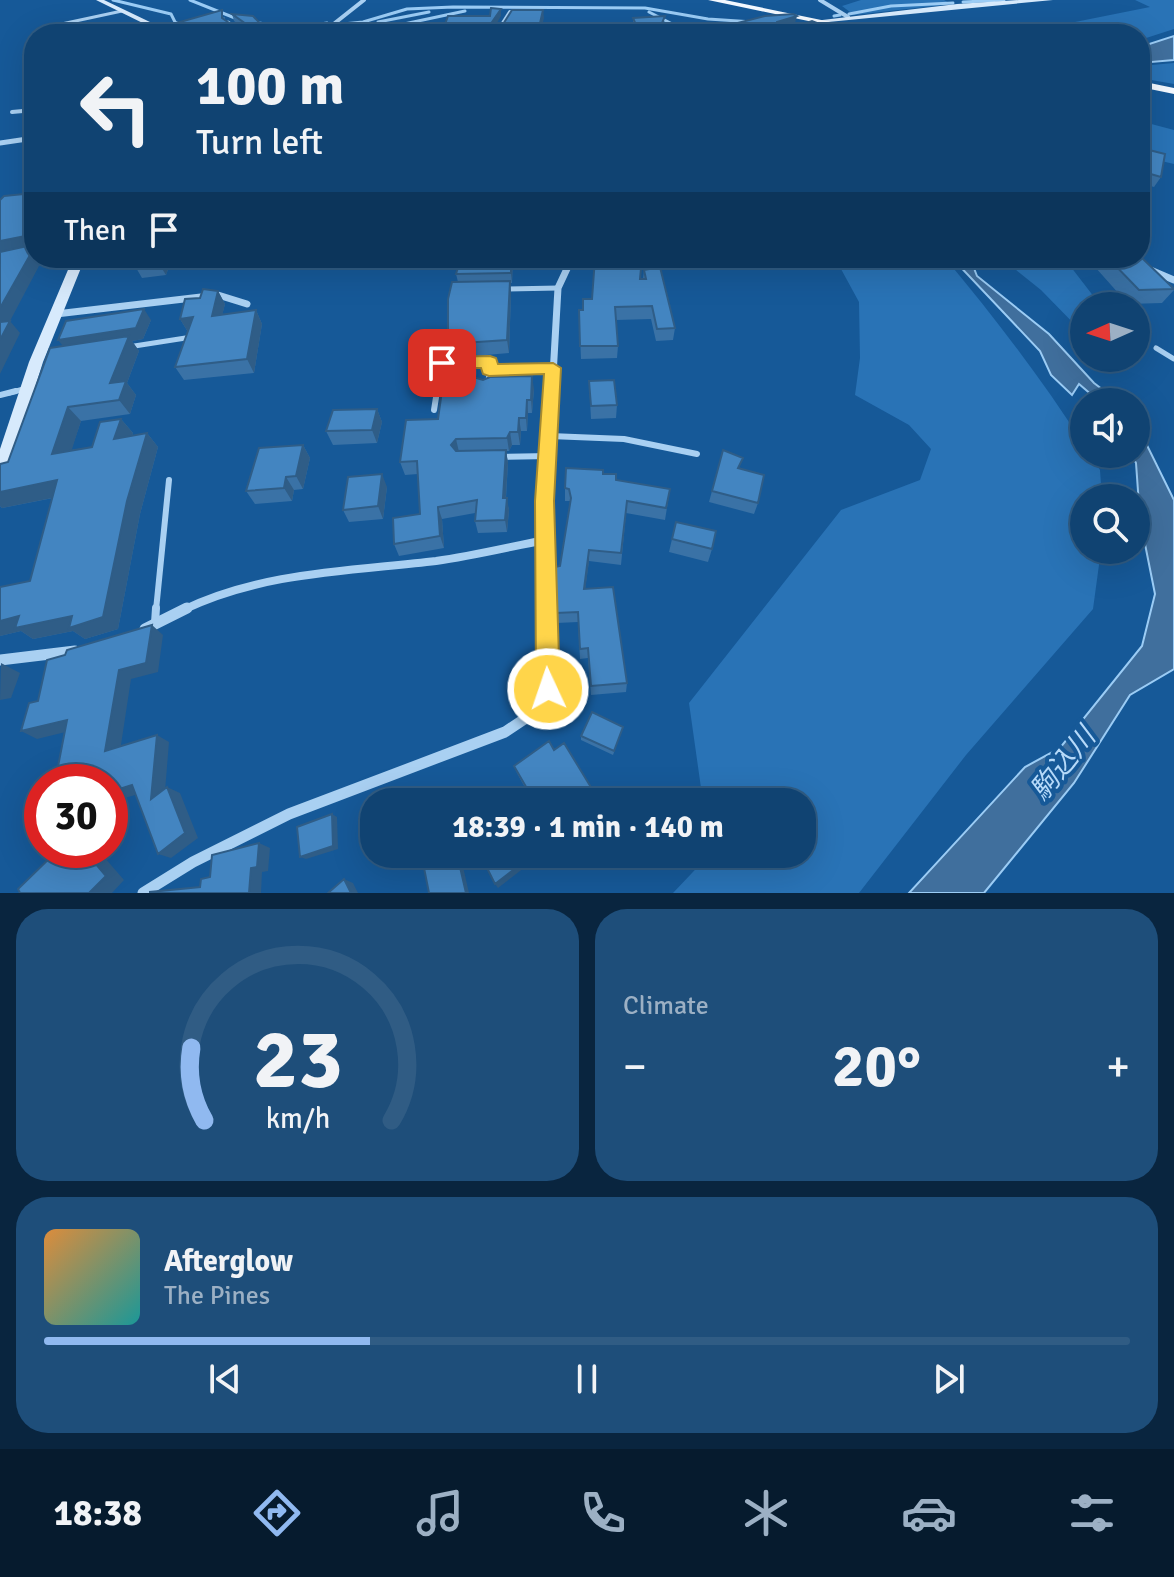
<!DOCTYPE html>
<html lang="en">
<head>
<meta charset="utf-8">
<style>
	body { margin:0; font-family:Signika,"Noto Sans JP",sans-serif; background:#1e4e7a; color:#f1f3f6; height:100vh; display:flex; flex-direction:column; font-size:30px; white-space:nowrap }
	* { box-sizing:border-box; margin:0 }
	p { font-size:26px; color:#9cb0c4 }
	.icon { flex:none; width:44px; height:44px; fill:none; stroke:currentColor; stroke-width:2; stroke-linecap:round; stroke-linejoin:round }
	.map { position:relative; height:893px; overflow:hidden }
	.panel { display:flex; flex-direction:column; gap:16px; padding:16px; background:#09253f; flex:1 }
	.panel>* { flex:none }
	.hud { position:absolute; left:24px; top:24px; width:1126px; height:244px; border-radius:32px; box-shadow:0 8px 32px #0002,0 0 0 2px #305c84; background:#104372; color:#f1f3f6; overflow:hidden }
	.needle { width:52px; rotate:267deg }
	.fabs { position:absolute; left:1070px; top:292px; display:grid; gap:16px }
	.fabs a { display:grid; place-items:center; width:80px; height:80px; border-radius:50%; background:#104372; box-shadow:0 8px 32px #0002,0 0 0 2px #305c84; font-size:40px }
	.speed { position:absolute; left:24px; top:764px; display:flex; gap:16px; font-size:40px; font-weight:700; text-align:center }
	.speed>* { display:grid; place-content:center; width:104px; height:104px; border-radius:50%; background:#104372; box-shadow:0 8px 32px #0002,0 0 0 2px #305c84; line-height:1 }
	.speed .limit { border:12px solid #d22; background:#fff; color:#111 }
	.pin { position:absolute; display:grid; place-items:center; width:68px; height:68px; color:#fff; margin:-34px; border-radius:16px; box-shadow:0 4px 12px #0006 }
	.me { position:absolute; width:88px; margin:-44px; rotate:357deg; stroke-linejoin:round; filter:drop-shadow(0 0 6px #0008) }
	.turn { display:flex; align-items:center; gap:28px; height:168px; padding:0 40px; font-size:36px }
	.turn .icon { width:104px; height:104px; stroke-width:2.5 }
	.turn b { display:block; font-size:56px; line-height:68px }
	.then { display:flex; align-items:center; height:76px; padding:0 40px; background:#0003; gap:16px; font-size:30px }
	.big { font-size:60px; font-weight:700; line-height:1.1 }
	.panel .widget { flex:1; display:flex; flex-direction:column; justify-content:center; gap:12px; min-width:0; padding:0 28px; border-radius:32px; background:#1e4e7a }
	.panel .dial { align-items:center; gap:0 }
	.dial svg { height:208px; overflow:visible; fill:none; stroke:#305c84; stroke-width:7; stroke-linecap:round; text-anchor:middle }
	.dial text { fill:#f1f3f6; stroke:none }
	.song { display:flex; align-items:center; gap:24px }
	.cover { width:96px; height:96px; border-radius:12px; background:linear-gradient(135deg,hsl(30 70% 55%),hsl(180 70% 35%)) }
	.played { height:8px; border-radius:4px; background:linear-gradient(90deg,#90b9f0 30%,#305c84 30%) }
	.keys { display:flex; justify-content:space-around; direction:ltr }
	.heat { display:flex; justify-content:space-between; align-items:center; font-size:44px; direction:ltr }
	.panel .tiles { flex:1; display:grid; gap:16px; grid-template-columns:1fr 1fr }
	.widget:last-child { grid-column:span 2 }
	.trip { position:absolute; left:360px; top:788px; width:456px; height:80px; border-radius:32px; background:#104372; box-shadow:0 8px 32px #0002,0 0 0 2px #305c84; font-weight:700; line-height:80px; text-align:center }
	.dock { display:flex; height:128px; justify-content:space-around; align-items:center; background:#061b2e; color:#9cb0c4 }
	.dock .icon { width:56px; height:56px }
	.dock .selected { color:#90b9f0 }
	.dock b { font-size:36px; color:#f1f3f6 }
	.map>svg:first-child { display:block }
	.green { fill:#2973b6 }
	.water { fill:#406f9d; stroke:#9bccf5; stroke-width:2 }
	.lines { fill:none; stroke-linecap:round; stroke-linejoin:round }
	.stream { stroke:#9bccf5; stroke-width:3 }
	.lane-far4 { stroke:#a9d0f2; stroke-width:3 }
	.lane-far3 { stroke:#a9d0f2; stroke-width:4 }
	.lane-far2 { stroke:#a9d0f2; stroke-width:5 }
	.lane-far1 { stroke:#a9d0f2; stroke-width:6 }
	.lane { stroke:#a9d0f2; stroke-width:8 }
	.street-far4 { stroke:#a9d0f2; stroke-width:4 }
	.street-far3 { stroke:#a9d0f2; stroke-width:5 }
	.street-far2 { stroke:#a9d0f2; stroke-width:7 }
	.street-far1 { stroke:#a9d0f2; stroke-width:8 }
	.street { stroke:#a9d0f2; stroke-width:11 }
	.secondary { fill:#d7eafc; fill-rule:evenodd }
	.primary { fill:#f4f9ff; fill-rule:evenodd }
	.wall { fill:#3a72a6 }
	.shaded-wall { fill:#2f5d87 }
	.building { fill:#4385c1; stroke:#2f5d87; stroke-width:2 }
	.route { fill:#ffd54a; stroke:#a68a30; stroke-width:2 }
	.labels { text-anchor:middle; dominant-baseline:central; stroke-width:8; stroke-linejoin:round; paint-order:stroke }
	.near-water-label { font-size:28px; font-style:italic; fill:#b5d9f9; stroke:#165998 }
</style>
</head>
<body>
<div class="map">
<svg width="1174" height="893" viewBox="0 0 1174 893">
	<rect width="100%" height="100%" fill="#165998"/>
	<path class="green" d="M861,0H944L951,4L854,15L842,6Z
		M1135,0H1174V29L1140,40V34L1062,32L1060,25L1150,7Z
		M1174,63V84L1140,78V66Z
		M1140,121L1174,130V164L1140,156Z
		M917,258H945C995,318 1042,379 1084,445V454H1090L1100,470L1102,498H1084V550H1101L1093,609L966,755L859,893H673L710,854H802V802H703L689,703L841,510L920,480L931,449L909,425L855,395L860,358L859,302L841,269L865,264L923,270Z
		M1001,258H1064L1101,306H1084V334L1041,290Z"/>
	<path class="water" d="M1174,36V60L1140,63V47Z
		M952,258H970L977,276L1049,334L1094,383L1119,402H1100L1079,384L1072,395L1051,375L1040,351Z
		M1136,423L1174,500V669L1130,695L1074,783L984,893H909L1025,767L1060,748L1142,646L1155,594L1140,519L1136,463L1131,454H1136Z"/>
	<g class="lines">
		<path class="stream" d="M113,0L171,14L175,22L199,34
			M190,0L240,20
			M963,2L1004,0
			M649,12L680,28
			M849,14L891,6L953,3
			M834,16L840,15
			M252,22L293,28L327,23
			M378,22L429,12
			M343,24L363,22L407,9L453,7L645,8L708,19L753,22
			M329,33L354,26
			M272,34L314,33
			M357,34L465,11"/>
		<path class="lane-far4" d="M228,22L245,34
			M43,28L122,11"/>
		<path class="lane-far3" d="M12,112L34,110"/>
		<path class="lane-far2" d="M506,289L558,288
			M128,347L192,337
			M1156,348L1174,359
			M470,362H490L488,382
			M489,370L553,368
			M9,393L27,388
			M437,393L442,363H451"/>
		<path class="lane-far1" d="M0,395L16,391
			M434,410L437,391
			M550,436L624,439L697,454
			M500,457L549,456
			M156,610L169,480"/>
		<path class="lane" d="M155,623L156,608"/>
		<path class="street-far4" d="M820,0L848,17
			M321,34L364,0
			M496,34L510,12"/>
		<path class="street-far3" d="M0,143L34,138"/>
		<path class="street-far2" d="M1148,269L1174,280
			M56,314L218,295L247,304
			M552,393L558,288L572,258"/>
		<path class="street-far1" d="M545,540L546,610
			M183,610C261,572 350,571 436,561C472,556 509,547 545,540L552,391"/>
		<path class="street" d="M145,629L187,608
			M0,660L75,651
			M143,893L193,862L289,814L505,732L541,708L548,689L546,608"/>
		<path class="secondary" d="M96,0H104L175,34H165Z
			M1019,0H1053L818,23L814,21L957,4Z
			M73,258H85L43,362L8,474L6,479L0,481V449L29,362Z"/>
		<path class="primary" d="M708,0H725L889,34H870Z
			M1140,81L1174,88V94L1140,87Z"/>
	</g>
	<path class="wall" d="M232,14L270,34H182L177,32L173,24L225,17V20L241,31L245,29L234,21Z
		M633,18L664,25L671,31L795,23L777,30L782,31L830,28L828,34H636L633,25Z
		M1141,148L1161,177L1154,187L1140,183V150Z
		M122,258H172L166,275L142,278L135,266L128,267Z
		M480,258H513L512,283H510L511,294L509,353L475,356L477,368L476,378L534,389L532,413H528L527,431H521L520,445H512L509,451H506L508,463L506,498L509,510L507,532L478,533L475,521V513L442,519L444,548L399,556L394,544L420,514L418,474L405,475L400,462L438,419L450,355L448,344L458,282L456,274L480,260Z
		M1101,258H1140L1174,290L1162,303L1128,304L1095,267Z
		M644,270L675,328L673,340L656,341L651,319L616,320L618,346L617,358L581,359L579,310H583L592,299L640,279H643Z
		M218,291L225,304L222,315L256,310L262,324L254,373L184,380L175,367L188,332L180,319L200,298Z
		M151,320L143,339L132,341L139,351L127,383L136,395L130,414L81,421L71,450L92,447L121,419L133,433L132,436L147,433L158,447L140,514L118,629L85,639L73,631L33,639L21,631L0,636V587L30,581L53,498L2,508L0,506V464L8,462L63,346Z
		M589,381L617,405L616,418L591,419Z
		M377,409L382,422L377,443L333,445L326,431Z
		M303,445L310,458L303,489L294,490L292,501L255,504L246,491Z
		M723,450L740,469L758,503L754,514L709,502Z
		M603,474L616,480L670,489L665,520L626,513L621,565L589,561L585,589L627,683L626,692L591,695L588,658L580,659L578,622L557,623L556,613L560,566L570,501H565V488Z
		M387,487L383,519L349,522L343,510Z
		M672,539L712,549L708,562L669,552Z
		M623,727L613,755L581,740V736Z
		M554,750L528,793L517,773L514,766Z"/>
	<path class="shaded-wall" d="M501,9V16L491,33L490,25Z
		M543,10L544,18L540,34H538Z
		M797,16L795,23L776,30L777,22Z
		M830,28L828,34H811Z
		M25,236L34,248L0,255V241Z
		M34,254V258H60V262L39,266L10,321L20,333L0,374V308L30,255Z
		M122,258H143L147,265L128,267Z
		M162,258H172L166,275L159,264Z
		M511,258H513L512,283L511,273Z
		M510,281L511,294L509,353L507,340Z
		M218,291L225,304L219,329L212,316Z
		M144,309L151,320L143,339L132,341L139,351L127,383L136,395L130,414L119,400L67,351L58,340Z
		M256,310L262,324L254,373L247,359Z
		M193,317L188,332L180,319Z
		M475,355L477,368L475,390L473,377Z
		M532,376L534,389L532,413L531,400Z
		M527,400L528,413L527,431L526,418Z
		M68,407L81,421L66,468L52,454Z
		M377,409L382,422L377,443L372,430Z
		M519,418L521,431L520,445L518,432Z
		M121,419L133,433L127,453L114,439Z
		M510,432L512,445L509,451L507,438Z
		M147,433L158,447L140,514L118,629L85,639L73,631L33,639L21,631L0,636V621L19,616L127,501Z
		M456,439L459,452L454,457L451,445Z
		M303,445L310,458L303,489L296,476Z
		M506,450L508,463L505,510L503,498Z
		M382,474L387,487L383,519L378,506Z
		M286,477L294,490L292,501L284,488Z
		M57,480L72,494L2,508L0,506V492Z
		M507,498L509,510L507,532L505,520Z
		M438,507L442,519L444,548L440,536Z
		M589,550V561L584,600V589Z
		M152,625L163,635L158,672L131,679L119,758L105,751L119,670Z
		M1,663L20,673L11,698L0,700Z
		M67,720L82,728L37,739L21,731Z
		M157,735L169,742L164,804L151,799Z
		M132,785L146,792L110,802V792Z
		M167,787L180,793L198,838L171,858L158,854Z
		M332,814L337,817L338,849L306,859L300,857Z
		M259,843L270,848L268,871L262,872L261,893H249L251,868Z
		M84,850H98L124,880L112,893H89Z
		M457,854L461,858L469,893H466Z
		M534,854H542L498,888L495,884Z
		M344,879L353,883L358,893H351Z"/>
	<path class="building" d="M491,8L501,9L490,25L494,31L500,29L512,10H543L538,32H551L550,34H373L375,32L404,33L407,27H444L448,16H490Z
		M222,10V18L241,31L245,29L246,24L232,14L253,16L270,34H196L173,24Z
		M793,14L797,16L777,22V29L782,31L812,21L830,28L811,34H640L633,18L665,16L662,23L671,31L675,25H700L702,29L718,28L765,16Z
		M1141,148L1165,154L1161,177L1140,171V153Z
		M34,193V254L30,255L0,308V252L27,246L31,241L25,236L0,241V200L4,196Z
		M1140,256L1174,289L1139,290L1108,258H1140Z
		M139,258H162L159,264L135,267Z
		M480,258H511V273L456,274L460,261L480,260Z
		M595,258H642L640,279H646L644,270L660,267L675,328L657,329L652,306L615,307L618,346H580L579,310H583V299H592Z
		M510,281L507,340L448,344V299L452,282Z
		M203,289L218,291L212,316L256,310L247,359L175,367L193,317L180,319L185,299L200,298Z
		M144,309L136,328L58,340L66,321Z
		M10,321L0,340V322Z
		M129,336L110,383L126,381L119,400L68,407L52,454L92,447L100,422L121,419L114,439L147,433L127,501L103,617L69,628L72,616L15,628L19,616L0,621V587L30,581L57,480L0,492V464L8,462L50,348Z
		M447,355H475L473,377L483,380L490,377L532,376L531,400H527L526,418H519L518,432H510L507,438L456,439L451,445L456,451L506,450L503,498H507L505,520L475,521L477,500L438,507L440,536L394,544L393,518L420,514L417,461L400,462L406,420L438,419Z
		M614,380L617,405L591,406L589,381Z
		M377,409L372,430L326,431L333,410Z
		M303,445L296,476L286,477L284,488L246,491L259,448Z
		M723,450L743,458L738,468L764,475L758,503L712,491Z
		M566,468L603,470V474H616V480L670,489L666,508L627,501L621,553L589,550L584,589L613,587L627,683L591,686L588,648L580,649L578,612L556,613L555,567L560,566L571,498L569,489L565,488Z
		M382,474L378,506L343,510L348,477Z
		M676,522L716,531L712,549L672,539Z
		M152,625L146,663L119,670L105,751L157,735L151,799L167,787L185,833L158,854L132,785L110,792V782H55L67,720L21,731L29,703L38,701L47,660L65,655L67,650Z
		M592,712L623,727L614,751L581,736Z
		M549,741L554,750L564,743L600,802H515L529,792L514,766Z
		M332,814L333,846L300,857L297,827Z
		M259,843L257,867L251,868L249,893H150V892L200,887L201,879L210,877L212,855Z
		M58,850H84L106,876L89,893H20L18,889Z
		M453,854H457L466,893H429L424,868Z
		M480,854H534L495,884Z
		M344,879L351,893H328Z"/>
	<path class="route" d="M490,356L496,358L498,364L553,363L561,368L554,501L560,689L557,698L548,701L540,698L536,689L535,501L544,374L489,376L483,374L481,368H442L434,363L442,357Z"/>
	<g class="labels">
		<g class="near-water-label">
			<text transform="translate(1063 764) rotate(-51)">駒込川</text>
		</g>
	</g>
</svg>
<div class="fabs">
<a><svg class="needle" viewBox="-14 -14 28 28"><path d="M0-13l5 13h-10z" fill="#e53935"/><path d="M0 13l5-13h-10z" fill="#9cb0c4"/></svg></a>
<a><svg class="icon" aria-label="sound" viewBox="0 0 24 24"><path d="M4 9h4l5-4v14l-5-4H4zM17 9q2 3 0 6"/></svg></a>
<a><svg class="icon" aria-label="search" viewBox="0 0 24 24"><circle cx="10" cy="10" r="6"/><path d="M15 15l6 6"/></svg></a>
</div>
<div class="speed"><div class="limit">30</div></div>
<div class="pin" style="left:442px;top:363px;background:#d93025"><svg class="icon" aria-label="arrive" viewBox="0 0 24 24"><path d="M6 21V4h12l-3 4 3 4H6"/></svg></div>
<svg class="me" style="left:548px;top:689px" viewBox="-20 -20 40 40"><circle r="17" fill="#ffd54a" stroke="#fff" stroke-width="3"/><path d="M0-11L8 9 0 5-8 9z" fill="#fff"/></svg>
<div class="trip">18:39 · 1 min · 140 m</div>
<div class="hud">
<div class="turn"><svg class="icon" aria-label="left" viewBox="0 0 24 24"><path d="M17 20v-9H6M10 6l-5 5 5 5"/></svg><div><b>100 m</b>Turn left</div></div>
<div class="then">Then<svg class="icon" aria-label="arrive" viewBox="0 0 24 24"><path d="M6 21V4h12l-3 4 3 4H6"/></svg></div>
</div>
</div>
<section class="panel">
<div class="tiles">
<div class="widget dial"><svg viewBox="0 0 100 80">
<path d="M14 69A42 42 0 1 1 86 69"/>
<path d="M14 69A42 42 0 0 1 9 41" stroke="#90b9f0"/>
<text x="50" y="56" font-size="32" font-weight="700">23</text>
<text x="50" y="72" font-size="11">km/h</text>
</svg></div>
<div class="widget"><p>Climate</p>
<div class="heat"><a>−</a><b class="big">20°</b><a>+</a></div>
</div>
<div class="widget">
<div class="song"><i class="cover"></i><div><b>Afterglow</b><p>The Pines</p></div></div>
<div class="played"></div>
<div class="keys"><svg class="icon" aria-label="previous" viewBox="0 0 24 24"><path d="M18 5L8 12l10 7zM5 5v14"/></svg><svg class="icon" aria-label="pause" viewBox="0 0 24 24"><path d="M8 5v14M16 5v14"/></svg><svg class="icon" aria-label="next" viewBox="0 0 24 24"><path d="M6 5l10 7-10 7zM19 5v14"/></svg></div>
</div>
</div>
</section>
<nav class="dock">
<b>18:38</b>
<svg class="icon selected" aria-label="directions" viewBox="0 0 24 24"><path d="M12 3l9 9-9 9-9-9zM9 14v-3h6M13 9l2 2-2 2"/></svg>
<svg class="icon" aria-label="music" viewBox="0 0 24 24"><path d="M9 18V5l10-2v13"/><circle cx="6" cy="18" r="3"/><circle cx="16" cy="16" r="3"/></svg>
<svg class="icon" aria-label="phone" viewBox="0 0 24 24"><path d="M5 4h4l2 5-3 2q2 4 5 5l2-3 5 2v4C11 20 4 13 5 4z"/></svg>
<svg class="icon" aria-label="climate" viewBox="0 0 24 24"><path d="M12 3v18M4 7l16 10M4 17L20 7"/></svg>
<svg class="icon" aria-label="car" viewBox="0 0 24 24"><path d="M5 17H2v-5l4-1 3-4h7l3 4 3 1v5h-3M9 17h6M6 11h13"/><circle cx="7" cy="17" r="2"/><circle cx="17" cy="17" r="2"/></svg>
<svg class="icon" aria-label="filters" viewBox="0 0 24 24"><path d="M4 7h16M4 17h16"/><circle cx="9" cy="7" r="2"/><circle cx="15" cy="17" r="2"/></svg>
</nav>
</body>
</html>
